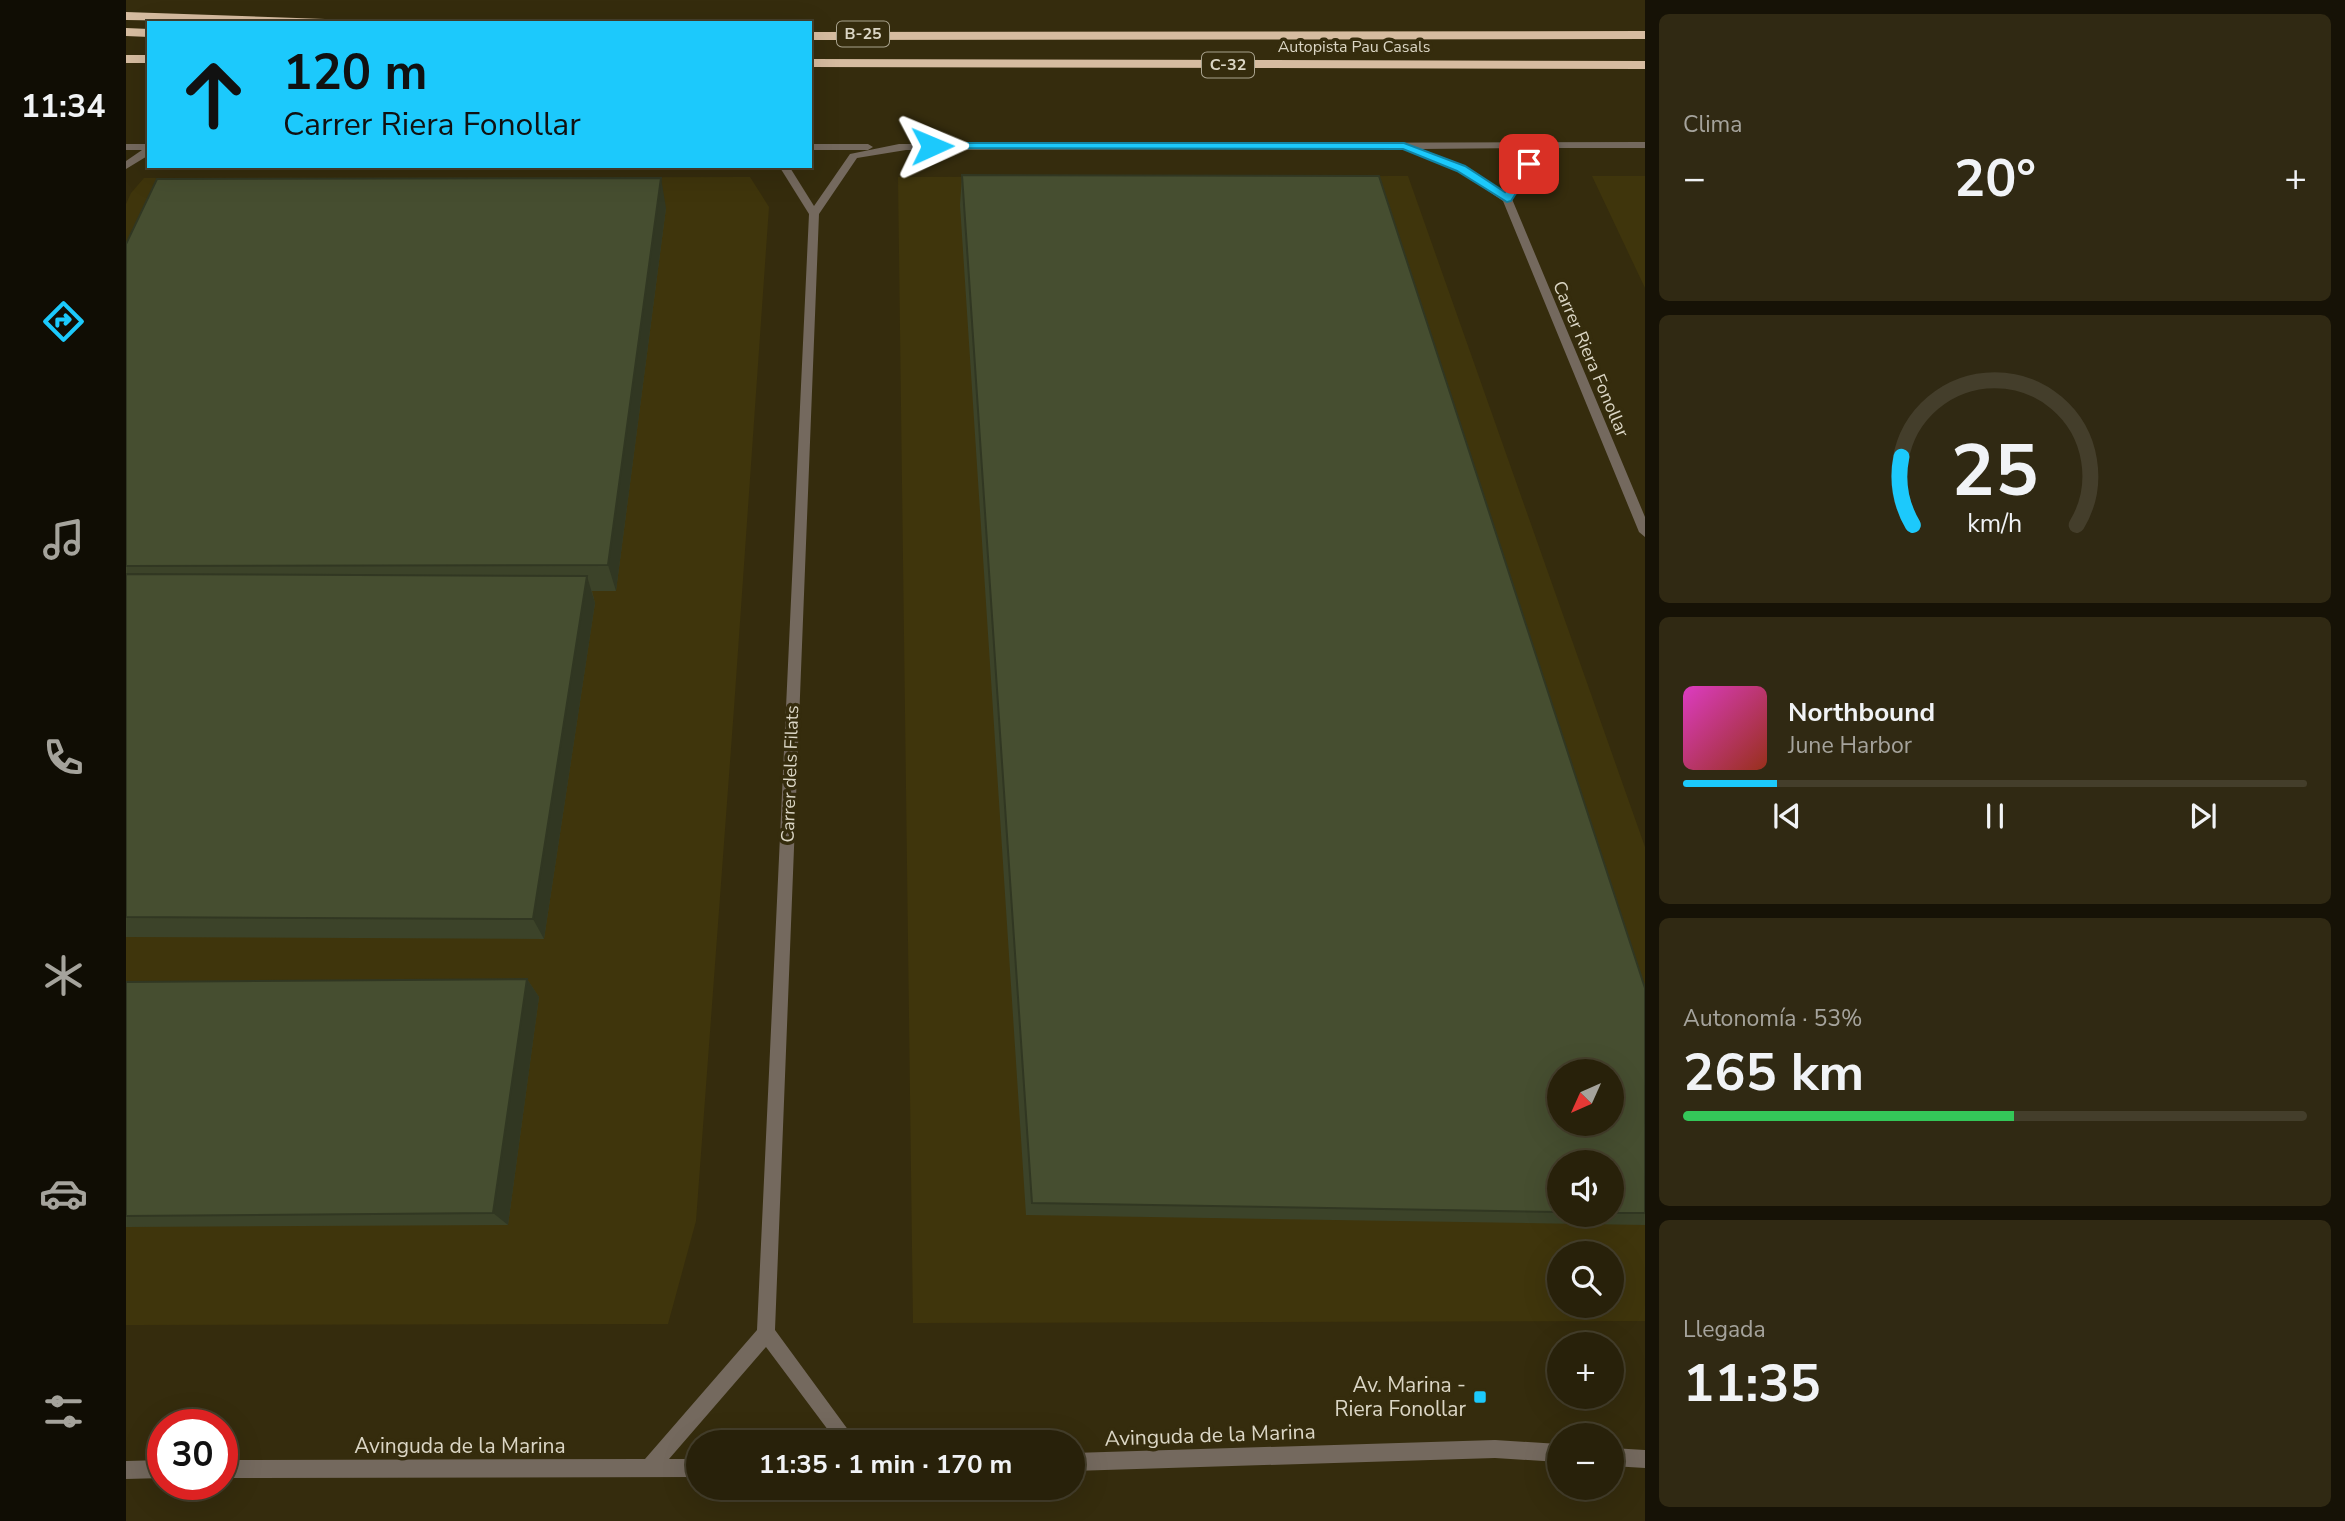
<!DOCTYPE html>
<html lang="es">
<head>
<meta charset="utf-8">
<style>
	body { margin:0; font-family:"Nunito Sans",sans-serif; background:#302913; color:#f1f3f6; height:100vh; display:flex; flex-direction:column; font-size:26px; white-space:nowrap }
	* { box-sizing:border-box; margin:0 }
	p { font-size:23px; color:#a5a39c }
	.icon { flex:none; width:38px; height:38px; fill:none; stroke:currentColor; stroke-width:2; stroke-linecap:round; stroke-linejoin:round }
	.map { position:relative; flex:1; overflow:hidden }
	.sheet { display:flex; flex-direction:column; gap:14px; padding:14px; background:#161206; width:700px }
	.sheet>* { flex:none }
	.hud { position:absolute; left:21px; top:21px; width:665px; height:147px; border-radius:0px; box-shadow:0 7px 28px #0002,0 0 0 2px #443e2b; background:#1cc9fc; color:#111; overflow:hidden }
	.needle { width:46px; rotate:225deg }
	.fabs { position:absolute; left:1421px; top:1059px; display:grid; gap:14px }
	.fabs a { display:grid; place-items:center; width:77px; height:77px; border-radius:50%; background:#28210a; box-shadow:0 7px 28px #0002,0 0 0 2px #443e2b; font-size:35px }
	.speed { position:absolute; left:21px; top:1409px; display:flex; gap:14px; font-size:35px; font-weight:700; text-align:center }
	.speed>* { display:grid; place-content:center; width:91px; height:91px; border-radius:50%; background:#28210a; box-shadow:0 7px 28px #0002,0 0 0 2px #443e2b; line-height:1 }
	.speed .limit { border:10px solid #d22; background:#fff; color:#111 }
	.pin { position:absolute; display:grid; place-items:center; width:60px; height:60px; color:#fff; margin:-30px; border-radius:14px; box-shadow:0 4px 10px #0006 }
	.me { position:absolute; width:77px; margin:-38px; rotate:89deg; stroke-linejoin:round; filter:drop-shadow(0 0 5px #0008) }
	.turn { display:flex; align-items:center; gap:24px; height:147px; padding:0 21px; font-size:32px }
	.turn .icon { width:91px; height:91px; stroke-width:2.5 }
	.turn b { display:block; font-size:49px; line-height:60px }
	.big { font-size:52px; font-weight:700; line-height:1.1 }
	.sheet .widget { flex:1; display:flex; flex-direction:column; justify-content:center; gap:10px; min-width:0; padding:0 24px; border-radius:10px; background:#302913 }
	.sheet .dial { align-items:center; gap:0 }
	.dial svg { height:182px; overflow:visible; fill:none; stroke:#443e2b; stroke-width:7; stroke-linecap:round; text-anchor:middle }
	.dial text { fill:#f1f3f6; stroke:none }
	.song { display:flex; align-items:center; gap:21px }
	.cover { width:84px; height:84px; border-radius:10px; background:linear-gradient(135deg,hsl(310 70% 55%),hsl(10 70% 35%)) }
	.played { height:7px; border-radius:4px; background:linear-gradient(90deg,#1cc9fc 15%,#443e2b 15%) }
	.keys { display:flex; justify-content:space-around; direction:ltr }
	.heat { display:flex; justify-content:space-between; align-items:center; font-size:38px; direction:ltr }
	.charge { height:10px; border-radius:5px; background:linear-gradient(90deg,#34c759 53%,#443e2b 0) }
	.trip { position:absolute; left:560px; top:1430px; width:399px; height:70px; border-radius:35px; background:#28210a; box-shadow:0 7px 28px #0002,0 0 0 2px #443e2b; font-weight:700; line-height:70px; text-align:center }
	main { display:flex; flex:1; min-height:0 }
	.dock { display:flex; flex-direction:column; width:126px; justify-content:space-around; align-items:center; background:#100d04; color:#a5a39c }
	.dock .icon { width:49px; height:49px }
	.dock .active { color:#1cc9fc }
	.dock b { font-size:32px; color:#f1f3f6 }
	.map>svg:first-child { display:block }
	.built { fill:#3f350c; fill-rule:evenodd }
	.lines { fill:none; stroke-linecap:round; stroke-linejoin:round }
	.street { fill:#74695e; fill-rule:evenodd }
	.highway { fill:#d6bca0; fill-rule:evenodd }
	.wall { fill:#3c4329; fill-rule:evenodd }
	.shaded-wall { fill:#313722 }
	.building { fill:#464e30; stroke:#313722; stroke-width:2; fill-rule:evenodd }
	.route { fill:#1cc9fc; stroke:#1283a4; stroke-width:2 }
	.poi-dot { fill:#1cc9fc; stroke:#352c0d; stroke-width:2.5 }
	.labels { text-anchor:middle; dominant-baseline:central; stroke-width:7; stroke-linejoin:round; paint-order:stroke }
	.shield { fill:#352c0d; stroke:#a9a38e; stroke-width:2 }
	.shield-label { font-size:16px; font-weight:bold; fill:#dbd6c5 }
	.far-street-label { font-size:16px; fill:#dbd6c5; stroke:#352c0d }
	.street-label { font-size:18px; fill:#dbd6c5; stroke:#352c0d }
	.near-poi-label { font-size:21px; fill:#dbd6c5; stroke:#352c0d; text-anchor:end }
	.near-street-label { font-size:21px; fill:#dbd6c5; stroke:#352c0d }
</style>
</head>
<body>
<main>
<nav class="dock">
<b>11:34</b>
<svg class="icon active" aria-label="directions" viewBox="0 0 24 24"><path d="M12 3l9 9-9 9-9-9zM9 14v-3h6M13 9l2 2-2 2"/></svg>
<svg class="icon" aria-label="music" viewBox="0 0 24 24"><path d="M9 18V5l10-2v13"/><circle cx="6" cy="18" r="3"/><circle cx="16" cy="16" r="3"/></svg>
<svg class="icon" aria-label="phone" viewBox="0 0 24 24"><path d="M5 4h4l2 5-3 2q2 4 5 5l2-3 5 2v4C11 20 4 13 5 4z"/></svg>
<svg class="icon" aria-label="climate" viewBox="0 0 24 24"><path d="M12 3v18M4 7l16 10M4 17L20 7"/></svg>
<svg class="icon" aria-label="car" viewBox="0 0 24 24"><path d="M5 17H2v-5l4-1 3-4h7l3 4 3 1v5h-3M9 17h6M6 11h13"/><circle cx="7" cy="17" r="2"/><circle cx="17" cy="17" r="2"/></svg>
<svg class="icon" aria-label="filters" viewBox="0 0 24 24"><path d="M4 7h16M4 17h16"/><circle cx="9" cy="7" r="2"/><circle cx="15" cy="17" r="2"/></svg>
</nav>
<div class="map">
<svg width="1519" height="1521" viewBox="0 0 1519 1521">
	<rect width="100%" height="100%" fill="#352c0d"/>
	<path class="built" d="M1282,176L1519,847V1321L787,1323L772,177ZM1433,1071H1486V1124H1433ZM1433,1162H1486V1214H1433ZM1433,1253H1486V1306H1433Z
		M1466,176H1519V288Z
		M624,177L643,207L608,708L570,1221L542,1324L0,1325V204L5,193L18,178Z"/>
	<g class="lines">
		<path class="street" d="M1519,142V148H1418L1386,199L1519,517V537L1513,532L1377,201L1331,170L1284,151L1282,149L780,150L731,158L693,214L649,1330L731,1442H711L640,1347L543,1459H572V1477L96,1478V1460L519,1459L631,1330L683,214L653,166H663L688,206L724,154L773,144ZM1408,148L1379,193L1339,166L1295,149Z
			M0,144H23V155L0,169V161L16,150H0Z
			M684,144H742L747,147L742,150H684Z
			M1369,1440L1433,1444V1462L1369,1458L947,1471V1453Z
			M1486,1448L1519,1450V1468L1486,1466Z
			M37,1460V1478L0,1479V1461Z"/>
		<path class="highway" d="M0,12L199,19L206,23L0,20Z
			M0,28L23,29V37L0,36Z
			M1519,31V39L684,40V32Z
			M0,55H23V63H0Z
			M684,59L1519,61V69L684,67Z"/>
	</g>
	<path class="wall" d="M836,175L1519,988V1225L900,1215L834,205ZM1433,1162H1486V1214H1433Z
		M540,208L490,591H466L469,603L418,939L0,937V244Z
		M401,979L413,997L382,1225L0,1227V982Z"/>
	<path class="shaded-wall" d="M535,178L540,208L490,591L482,565Z
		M461,576L469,603L418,939L407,919Z
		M401,979L413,997L382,1225L367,1213Z"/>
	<path class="building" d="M836,175L1253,176L1519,988V1213H1486V1162H1433V1212L906,1203ZM1433,1071H1486V1124H1433Z
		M535,178L482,565L0,566V244L31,179Z
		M0,574L461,576L407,919L0,917Z
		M401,979L367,1213L0,1216V982Z"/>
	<path class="route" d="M806,143H1278L1339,166L1379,192L1399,161L1409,164L1385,201L1381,202L1331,171L1277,149L802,148V144Z"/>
	<rect class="poi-dot" x="1347" y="1390" width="14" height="14" rx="3.5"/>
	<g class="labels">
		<g class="shield">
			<rect x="711" y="21.5" width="52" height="25" rx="5"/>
			<rect x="1076" y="52.5" width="52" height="25" rx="5"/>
		</g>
		<g class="shield-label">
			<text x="737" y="34">B-25</text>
			<text x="1102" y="65">C-32</text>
		</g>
		<g class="far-street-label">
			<text x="1228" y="47">Autopista Pau Casals</text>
		</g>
		<g class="street-label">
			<text transform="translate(1465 359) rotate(67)">Carrer Riera Fonollar</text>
			<text transform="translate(664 774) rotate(-88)">Carrer dels Filats</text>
		</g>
		<g class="near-poi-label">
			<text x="1340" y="1385">Av. Marina -<tspan x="1340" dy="24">Riera Fonollar</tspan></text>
		</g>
		<g class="near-street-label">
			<text transform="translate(1084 1435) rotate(-2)">Avinguda de la Marina</text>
			<text x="334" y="1446">Avinguda de la Marina</text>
		</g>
	</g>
</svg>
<div class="fabs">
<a><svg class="needle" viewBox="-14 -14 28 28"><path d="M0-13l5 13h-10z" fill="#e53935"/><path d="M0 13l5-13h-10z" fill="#a5a39c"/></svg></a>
<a><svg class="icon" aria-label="sound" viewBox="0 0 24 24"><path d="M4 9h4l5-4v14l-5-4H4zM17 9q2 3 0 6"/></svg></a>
<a><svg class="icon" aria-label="search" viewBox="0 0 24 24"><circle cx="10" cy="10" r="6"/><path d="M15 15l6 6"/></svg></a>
<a>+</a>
<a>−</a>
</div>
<div class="speed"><div class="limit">30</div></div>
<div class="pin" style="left:1403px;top:164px;background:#d93025"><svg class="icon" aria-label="arrive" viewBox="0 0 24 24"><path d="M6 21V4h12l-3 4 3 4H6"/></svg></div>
<svg class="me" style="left:806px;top:146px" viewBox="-20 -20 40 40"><path d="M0-17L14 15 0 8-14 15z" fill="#1cc9fc" stroke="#fff" stroke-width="4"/></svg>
<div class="trip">11:35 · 1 min · 170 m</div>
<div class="hud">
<div class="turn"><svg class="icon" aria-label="ahead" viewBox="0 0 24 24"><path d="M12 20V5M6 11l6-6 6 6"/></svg><div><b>120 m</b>Carrer Riera Fonollar</div></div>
</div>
</div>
<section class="sheet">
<div class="widget"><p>Clima</p>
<div class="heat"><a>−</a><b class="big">20°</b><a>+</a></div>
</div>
<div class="widget dial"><svg viewBox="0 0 100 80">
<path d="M14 69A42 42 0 1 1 86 69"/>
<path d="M14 69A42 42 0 0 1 9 39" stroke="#1cc9fc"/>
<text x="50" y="56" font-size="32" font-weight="700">25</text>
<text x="50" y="72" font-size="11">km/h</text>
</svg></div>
<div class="widget">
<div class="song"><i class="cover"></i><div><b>Northbound</b><p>June Harbor</p></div></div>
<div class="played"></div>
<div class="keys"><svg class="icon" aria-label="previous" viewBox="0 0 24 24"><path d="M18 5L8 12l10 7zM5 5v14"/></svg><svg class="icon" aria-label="pause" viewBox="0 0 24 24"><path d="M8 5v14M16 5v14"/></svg><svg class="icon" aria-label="next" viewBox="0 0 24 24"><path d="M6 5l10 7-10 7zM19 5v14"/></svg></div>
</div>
<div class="widget"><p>Autonomía · 53%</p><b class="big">265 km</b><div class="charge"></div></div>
<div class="widget"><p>Llegada</p><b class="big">11:35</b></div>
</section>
</main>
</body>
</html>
